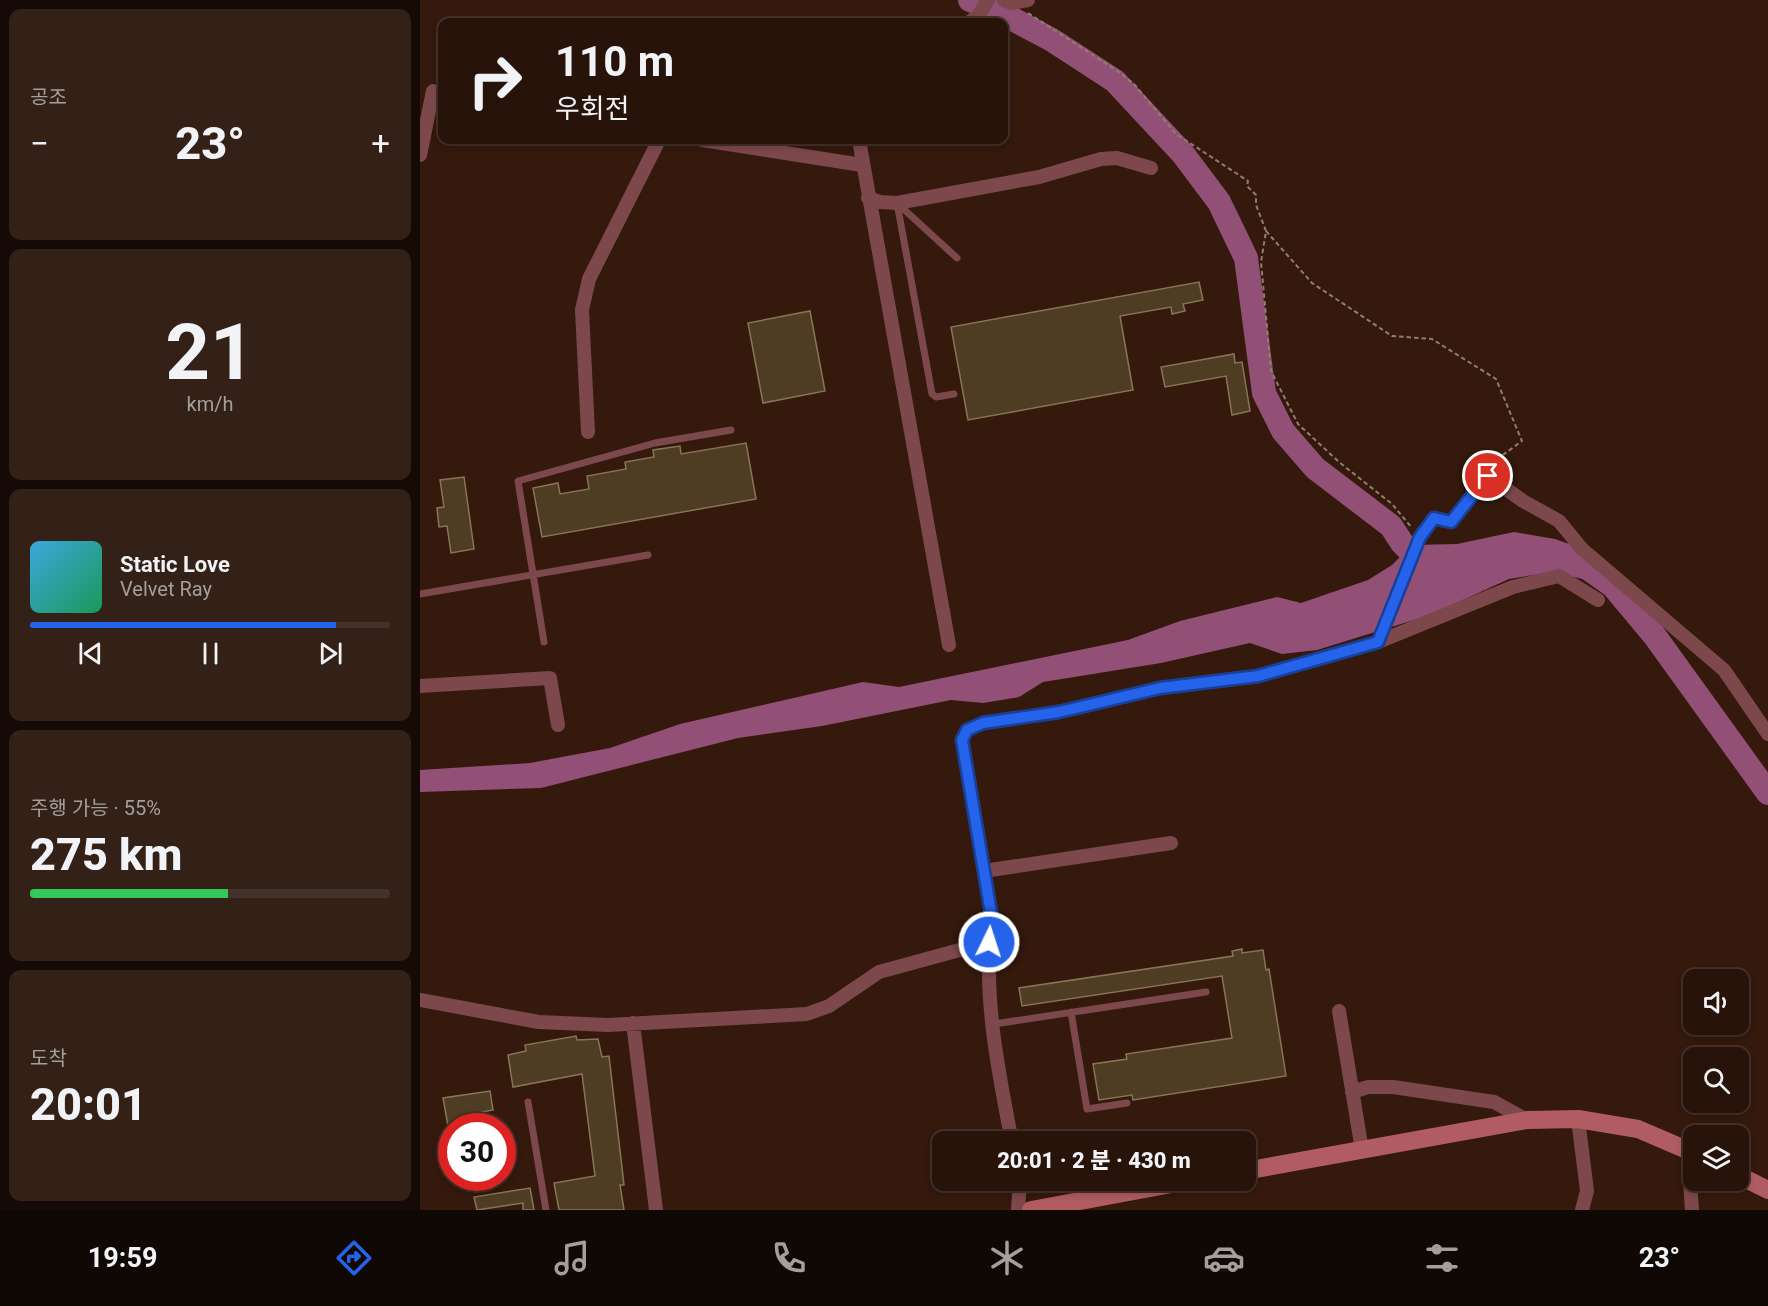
<!DOCTYPE html>
<html lang="ko">
<head>
<meta charset="utf-8">
<style>
	body { margin:0; font-family:Roboto,"Noto Sans KR",sans-serif; background:#332017; color:#f1f3f6; height:100vh; display:flex; flex-direction:column; font-size:22px; white-space:nowrap }
	* { box-sizing:border-box; margin:0 }
	p { font-size:20px; color:#a49e9c }
	.icon { flex:none; width:33px; height:33px; fill:none; stroke:currentColor; stroke-width:2; stroke-linecap:round; stroke-linejoin:round }
	.map { position:relative; flex:1; overflow:hidden }
	.drawer { display:flex; flex-direction:column; gap:9px; padding:9px; background:#150a05; width:420px }
	.drawer>* { flex:none }
	.guide { position:absolute; left:18px; top:18px; width:570px; height:126px; border-radius:12px; box-shadow:0 3px 9px #0003,0 0 0 2px #43322a; background:#271309; color:#f1f3f6; overflow:hidden }
	.controls { position:absolute; left:1263px; top:969px; display:grid; gap:12px }
	.controls a { display:grid; place-items:center; width:66px; height:66px; border-radius:12px; background:#271309; box-shadow:0 3px 9px #0003,0 0 0 2px #43322a; font-size:30px }
	.speed { position:absolute; left:18px; top:1113px; display:flex; gap:12px; font-size:30px; font-weight:700; text-align:center }
	.speed>* { display:grid; place-content:center; width:78px; height:78px; border-radius:50%; background:#271309; box-shadow:0 3px 9px #0003,0 0 0 2px #43322a; line-height:1 }
	.speed .limit { border:9px solid #d22; background:#fff; color:#111 }
	.pin { position:absolute; display:grid; place-items:center; width:51px; height:51px; color:#fff; margin:-26px; border:3px solid #fff; border-radius:50%; box-shadow:0 2px 6px #0007 }
	.me { position:absolute; width:66px; margin:-33px; rotate:4deg; stroke-linejoin:round; filter:drop-shadow(0 0 4px #0008) }
	.turn { display:flex; align-items:center; gap:21px; height:126px; padding:0 18px; font-size:27px }
	.turn .icon { width:78px; height:78px; stroke-width:2.5 }
	.turn b { display:block; font-size:42px; line-height:51px }
	.big { font-size:45px; font-weight:800; line-height:1.1 }
	.drawer .card { flex:1; display:flex; flex-direction:column; justify-content:center; gap:9px; min-width:0; padding:0 21px; border-radius:12px; background:#332017 }
	.drawer .dial { align-items:center; gap:0 }
	.dial b { font-size:78px; line-height:1 }
	.song { display:flex; align-items:center; gap:18px }
	.cover { width:72px; height:72px; border-radius:9px; background:linear-gradient(135deg,hsl(200 70% 55%),hsl(150 70% 35%)) }
	.played { height:6px; border-radius:3px; background:linear-gradient(90deg,#2563eb 85%,#43322a 85%) }
	.keys { display:flex; justify-content:space-around; direction:ltr }
	.heat { display:flex; justify-content:space-between; align-items:center; font-size:33px; direction:ltr }
	.charge { height:9px; border-radius:4px; background:linear-gradient(90deg,#34c759 55%,#43322a 0) }
	.trip { position:absolute; left:512px; top:1131px; width:324px; height:60px; border-radius:12px; background:#271309; box-shadow:0 3px 9px #0003,0 0 0 2px #43322a; font-weight:800; line-height:60px; text-align:center }
	.menu { display:flex; height:96px; justify-content:space-around; align-items:center; background:#100804; color:#a49e9c }
	.menu .icon { width:42px; height:42px }
	.menu .active { color:#2563eb }
	.menu b { font-size:27px; color:#f1f3f6 }
	main { display:flex; flex:1; min-height:0 }
	.map>svg:first-child { display:block }
	.water { fill:#935076 }
	.lines { fill:none; stroke-linecap:round; stroke-linejoin:round }
	.river { stroke:#935076; stroke-width:24 }
	.building { fill:#4e3d22; stroke:#887558; stroke-width:1.5 }
	.path { stroke:#937c71; stroke-width:2; stroke-dasharray:4.5 3; stroke-linecap:butt }
	.lane { stroke:#7d484b; stroke-width:7 }
	.street { stroke:#7d484b; stroke-width:14 }
	.secondary { stroke:#b05c62; stroke-width:18 }
	.route-casing { stroke:#184099; stroke-width:15 }
	.route { stroke:#2563eb; stroke-width:10 }
</style>
</head>
<body>
<main>
<section class="drawer">
<div class="card"><p>공조</p>
<div class="heat"><a>−</a><b class="big">23°</b><a>+</a></div>
</div>
<div class="card dial"><b>21</b><p>km/h</p></div>
<div class="card">
<div class="song"><i class="cover"></i><div><b>Static Love</b><p>Velvet Ray</p></div></div>
<div class="played"></div>
<div class="keys"><svg class="icon" aria-label="previous" viewBox="0 0 24 24"><path d="M18 5L8 12l10 7zM5 5v14"/></svg><svg class="icon" aria-label="pause" viewBox="0 0 24 24"><path d="M8 5v14M16 5v14"/></svg><svg class="icon" aria-label="next" viewBox="0 0 24 24"><path d="M6 5l10 7-10 7zM19 5v14"/></svg></div>
</div>
<div class="card"><p>주행 가능 · 55%</p><b class="big">275 km</b><div class="charge"></div></div>
<div class="card"><p>도착</p><b class="big">20:01</b></div>
</section>
<div class="map">
<svg width="1348" height="1210" viewBox="0 0 1348 1210">
	<rect width="100%" height="100%" fill="#34190c"/>
	<path class="water" d="M1094,532L1135,539L1152,545L1193,586L1132,572L1089,579L1010,615L897,650L862,654L830,643L741,663L623,682L599,697L563,703L531,700L402,726L318,738L121,788L0,792V770L110,763L190,748L260,724L443,682L479,687L708,640L760,621L857,597L881,603L948,580L972,565L992,545L1037,544Z"/>
	<g class="lines">
		<path class="river" d="M550,0L581,13L632,40L695,81L763,154L799,202L826,258L844,393L863,431L895,468L971,526L982,543L997,558L1015,562
			M1166,567L1193,586L1234,635L1348,793"/>
	</g>
	<path class="building" d="M779,282L783,300L763,304L765,311L752,314L751,307L700,316L713,390L548,420L531,327Z
		M390,311L405,391L343,403L328,323Z
		M814,354L815,363L822,362L830,411L812,415L806,376L745,387L741,367Z
		M326,443L336,499L122,537L113,488L138,483L140,494L169,489L167,476L206,469L205,462L234,457L233,450L260,446L261,454Z
		M44,477L54,549L31,553L27,526L19,527L17,508L24,507L20,480Z
		M822,949V953L843,950L846,970L849,969L866,1076L713,1100L712,1095L679,1100L673,1064L707,1059L706,1054L812,1038L802,976L602,1006L599,988L813,956L812,951Z
		M156,1036L157,1040L178,1039L182,1057L189,1056L204,1185H200L204,1210H139L134,1183L175,1176L162,1074L93,1087L88,1055L106,1051L105,1045Z
		M70,1091L73,1110L44,1115L46,1126H28L23,1098Z
		M110,1188L114,1210H103V1203L57,1210L54,1197Z"/>
	<g class="lines">
		<path class="path" d="M608,13L699,72L714,84L756,134L828,181L827,186L836,195V205L846,231L841,262L851,371L878,424L919,462L972,504L992,528
			M846,231L892,283L972,336L1012,339L1076,379L1102,441L1080,457L1074,466"/>
		<path class="lane" d="M477,203L512,394L516,397L534,394
			M477,203L537,258
			M0,594L228,555
			M124,642L98,481L235,443L311,430
			M651,1012L667,1109L707,1103
			M574,1024L786,992
			M108,1102L126,1210"/>
		<path class="street" d="M584,0L591,3L608,0
			M549,22L558,16L568,0
			M282,140L442,165
			M439,140L529,645
			M0,155L13,91
			M448,198L460,202L477,203L619,177L681,159L697,158L731,168
			M168,432L162,310L169,279L239,140
			M1178,600L1139,576L1093,587L958,642L1000,537L1014,518L1031,522L1068,476L1103,501L1139,521L1162,549L1304,670L1348,734
			M0,686L130,678L138,725
			M564,871L751,843
			M0,1000L119,1022L188,1025L387,1014L409,1006L459,972L569,942
			M919,1011L942,1150
			M213,1023L236,1210
			M932,1092L948,1087H973L1074,1102L1107,1120
			M1158,1119L1167,1191L1162,1210
			M592,1142C578,1070 562,992 572,919L542,739L547,730L563,723L639,712L740,688L838,676L958,642
			M1268,1150L1272,1210
			M598,1210L600,1180"/>
		<path class="secondary" d="M825,1171L1107,1120L1158,1119L1218,1129L1274,1153
			M1318,1175L1348,1190
			M611,1210L773,1180"/>
	</g>
	<g class="lines">
		<g class="route-casing">
			<path id="route" d="M569,942L572,919L542,740L547,730L563,723L639,712L740,688L838,676L958,642L1000,537L1014,518L1031,522L1068,476"/>
		</g>
		<use href="#route" class="route"/>
	</g>
</svg>
<div class="controls">
<a><svg class="icon" aria-label="sound" viewBox="0 0 24 24"><path d="M4 9h4l5-4v14l-5-4H4zM17 9q2 3 0 6"/></svg></a>
<a><svg class="icon" aria-label="search" viewBox="0 0 24 24"><circle cx="10" cy="10" r="6"/><path d="M15 15l6 6"/></svg></a>
<a><svg class="icon" aria-label="layers" viewBox="0 0 24 24"><path d="M12 4l9 5-9 5-9-5zM3 14l9 5 9-5"/></svg></a>
</div>
<div class="speed"><div class="limit">30</div></div>
<div class="pin" style="left:1068px;top:476px;background:#d93025"><svg class="icon" aria-label="arrive" viewBox="0 0 24 24"><path d="M6 21V4h12l-3 4 3 4H6"/></svg></div>
<svg class="me" style="left:569px;top:942px" viewBox="-20 -20 40 40"><circle r="17" fill="#2563eb" stroke="#fff" stroke-width="3"/><path d="M0-11L8 9 0 5-8 9z" fill="#fff"/></svg>
<div class="trip">20:01 · 2 분 · 430 m</div>
<div class="guide">
<div class="turn"><svg class="icon" aria-label="right" viewBox="0 0 24 24"><path d="M7 20v-9h11M14 6l5 5-5 5"/></svg><div><b>110 m</b>우회전</div></div>
</div>
</div>
</main>
<nav class="menu">
<b>19:59</b>
<svg class="icon active" aria-label="directions" viewBox="0 0 24 24"><path d="M12 3l9 9-9 9-9-9zM9 14v-3h6M13 9l2 2-2 2"/></svg>
<svg class="icon" aria-label="music" viewBox="0 0 24 24"><path d="M9 18V5l10-2v13"/><circle cx="6" cy="18" r="3"/><circle cx="16" cy="16" r="3"/></svg>
<svg class="icon" aria-label="phone" viewBox="0 0 24 24"><path d="M5 4h4l2 5-3 2q2 4 5 5l2-3 5 2v4C11 20 4 13 5 4z"/></svg>
<svg class="icon" aria-label="climate" viewBox="0 0 24 24"><path d="M12 3v18M4 7l16 10M4 17L20 7"/></svg>
<svg class="icon" aria-label="car" viewBox="0 0 24 24"><path d="M5 17H2v-5l4-1 3-4h7l3 4 3 1v5h-3M9 17h6M6 11h13"/><circle cx="7" cy="17" r="2"/><circle cx="17" cy="17" r="2"/></svg>
<svg class="icon" aria-label="filters" viewBox="0 0 24 24"><path d="M4 7h16M4 17h16"/><circle cx="9" cy="7" r="2"/><circle cx="15" cy="17" r="2"/></svg>
<b>23°</b>
</nav>
</body>
</html>
